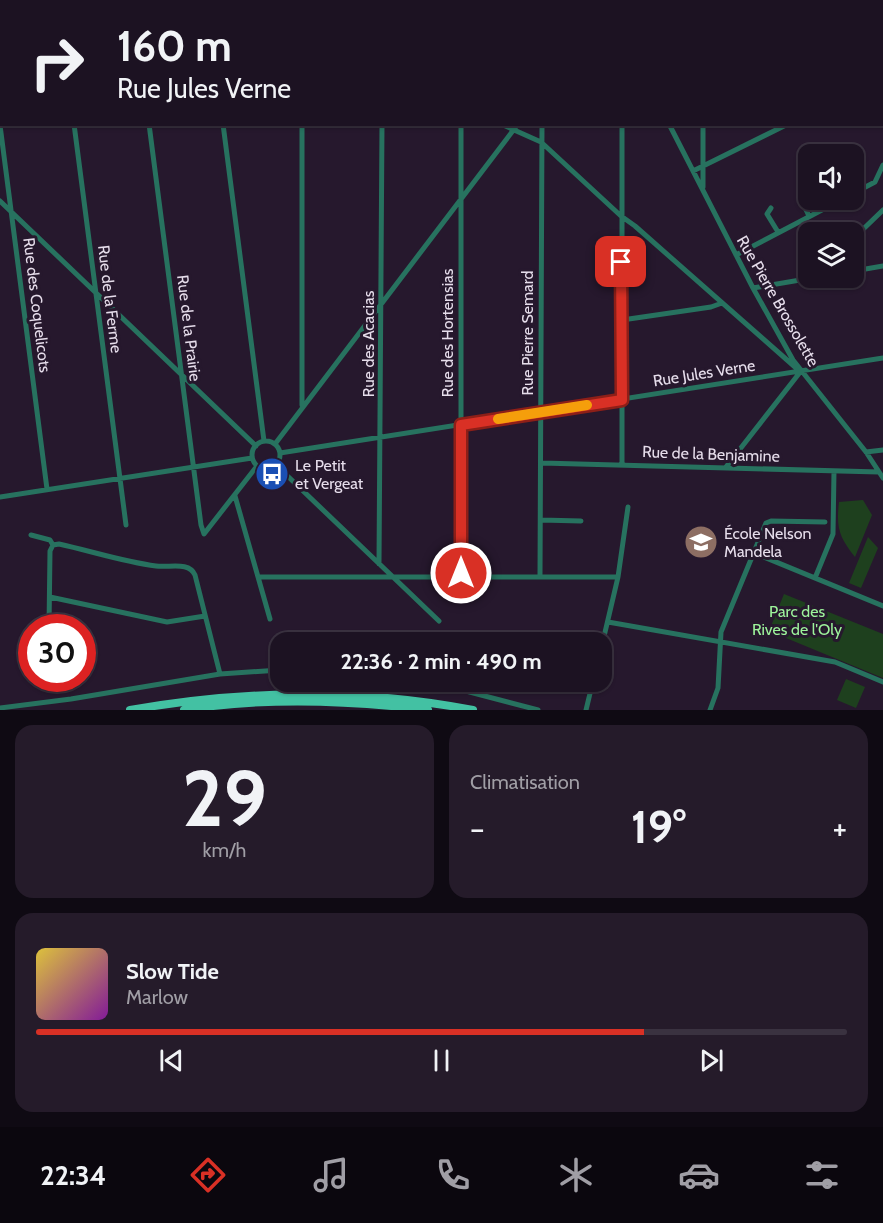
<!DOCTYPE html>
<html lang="fr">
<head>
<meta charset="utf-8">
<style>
	body { margin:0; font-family:Cabin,sans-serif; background:#251b2a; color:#f1f3f6; height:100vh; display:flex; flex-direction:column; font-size:22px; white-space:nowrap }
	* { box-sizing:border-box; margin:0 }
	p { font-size:20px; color:#a09ea5 }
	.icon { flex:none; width:33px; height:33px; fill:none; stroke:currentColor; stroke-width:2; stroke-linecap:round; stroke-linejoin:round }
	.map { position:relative; height:710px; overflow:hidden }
	.details { display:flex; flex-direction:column; gap:15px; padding:15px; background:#0f0a13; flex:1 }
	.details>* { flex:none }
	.top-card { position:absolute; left:0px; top:0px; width:884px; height:126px; box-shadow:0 2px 4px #0004,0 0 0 2px #3a3240; background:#1c1222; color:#f1f3f6; overflow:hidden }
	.buttons { position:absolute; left:798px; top:144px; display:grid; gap:12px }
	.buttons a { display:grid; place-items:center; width:66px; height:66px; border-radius:12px; background:#1c1222; box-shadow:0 2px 4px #0004,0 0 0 2px #3a3240; font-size:30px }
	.speed { position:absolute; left:18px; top:614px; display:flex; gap:12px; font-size:30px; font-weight:700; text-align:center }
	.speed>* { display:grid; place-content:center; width:78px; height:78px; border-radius:50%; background:#1c1222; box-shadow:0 2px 4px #0004,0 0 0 2px #3a3240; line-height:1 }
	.speed .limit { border:9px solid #d22; background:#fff; color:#111 }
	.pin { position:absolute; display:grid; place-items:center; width:51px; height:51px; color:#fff; margin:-26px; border-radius:12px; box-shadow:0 3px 9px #0006 }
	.me { position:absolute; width:66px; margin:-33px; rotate:0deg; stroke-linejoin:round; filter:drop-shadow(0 0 4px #0008) }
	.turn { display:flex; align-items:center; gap:21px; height:126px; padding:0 18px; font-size:27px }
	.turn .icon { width:78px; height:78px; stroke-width:2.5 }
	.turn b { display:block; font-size:42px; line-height:51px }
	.big { font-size:45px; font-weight:800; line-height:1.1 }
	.details .card { flex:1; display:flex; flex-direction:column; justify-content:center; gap:9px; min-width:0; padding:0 21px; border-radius:18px; background:#251b2a }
	.details .dial { align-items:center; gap:0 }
	.dial b { font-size:78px; line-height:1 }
	.song { display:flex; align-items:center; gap:18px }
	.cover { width:72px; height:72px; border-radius:9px; background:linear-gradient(135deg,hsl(50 70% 55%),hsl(290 70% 35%)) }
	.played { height:6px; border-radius:3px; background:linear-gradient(90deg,#d93025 75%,#3a3240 75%) }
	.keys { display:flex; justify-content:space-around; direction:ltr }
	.heat { display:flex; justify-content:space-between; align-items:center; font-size:33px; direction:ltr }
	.details .tiles { flex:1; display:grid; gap:15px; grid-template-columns:1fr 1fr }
	.card:last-child { grid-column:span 2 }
	.trip { position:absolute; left:270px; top:632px; width:342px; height:60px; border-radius:18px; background:#1c1222; box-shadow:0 2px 4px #0004,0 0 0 2px #3a3240; font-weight:800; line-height:60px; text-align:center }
	.dock { display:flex; height:96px; justify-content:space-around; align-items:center; background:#0b070e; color:#a09ea5 }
	.dock .icon { width:42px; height:42px }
	.dock .on { color:#d93025 }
	.dock b { font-size:27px; color:#f1f3f6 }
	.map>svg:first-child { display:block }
	.green { fill:#1e401e }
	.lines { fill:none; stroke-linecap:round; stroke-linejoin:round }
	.minor { stroke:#27725f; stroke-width:5 }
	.primary { stroke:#43c1a3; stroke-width:8 }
	.route-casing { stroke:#8d1f18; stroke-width:15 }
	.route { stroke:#d93025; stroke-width:10 }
	.slow { stroke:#f59e0b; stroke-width:10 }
	.labels { text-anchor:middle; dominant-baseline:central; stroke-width:6; stroke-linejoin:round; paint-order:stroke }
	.street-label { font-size:16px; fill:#e6ddeb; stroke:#26182d }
	.poi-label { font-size:16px; fill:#e6ddeb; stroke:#26182d; text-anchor:start }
	.park-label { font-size:16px; fill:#9df39b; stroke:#26182d }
</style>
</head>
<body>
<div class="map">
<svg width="883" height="710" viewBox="0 0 883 710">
	<rect width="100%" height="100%" fill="#26182d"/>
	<path class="green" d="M863,500L872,515L855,557C839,537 836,528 839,502Z
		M868,537L878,548L861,588L849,583Z
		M784,594L883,634V678L769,631Z
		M846,679L865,687L856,708L837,700Z"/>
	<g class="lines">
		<path class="minor" d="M176,0V2
			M302,0V2
			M382,0V2
			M541,0V2
			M601,0L602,2
			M703,0V2
			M785,0V2
			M847,0L848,2
			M221,2V0
			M462,2V0
			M612,2L613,0
			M623,2V0
			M0,13L2,12
			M882,78L883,77
			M0,86H2
			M74,124L126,525
			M149,124L201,525L204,534L257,466
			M223,124L264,441
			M302,124V405
			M501,124L541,142L621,216L635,226L795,367
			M622,124V464
			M669,124L753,288L793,360L866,452L883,478
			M0,125L47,489
			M693,171L788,124
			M703,187V124
			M802,188L799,195L809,216
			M854,193L875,182L883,165
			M0,201L256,446
			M771,208L767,214L778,232
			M854,238L883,210
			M736,255L841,200
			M854,271L883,266
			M753,288L812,278
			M622,320L711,307L722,303
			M252 455a14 14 0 1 1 28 0a14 14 0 1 1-28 0Z
			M275,444L518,124
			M866,452L883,450
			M280,453L883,358
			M542,463L879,472
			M276,465L439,621
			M726,467L801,371
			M235,496L270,619
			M0,497L252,458
			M541,520L581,521
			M31,535L50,540L53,545
			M754,553L883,606
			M379,564L382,124
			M258,577H618L602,645
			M540,577L542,124
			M618,577L628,507
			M461,578V124
			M815,578L833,534L834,471
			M50,597L167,622L205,616
			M608,622L835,662L883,682
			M49,627L50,551L53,545L59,544C91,551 124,562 156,566C169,568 189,561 195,575L220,674
			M412,681L443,685L538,710
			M0,708L71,699L220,674L280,670
			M586,710L593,681
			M710,710L718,688L721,632L766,523L771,521L825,522"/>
		<path class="primary" d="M130,710C244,690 359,688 473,710
			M184,710C264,697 347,700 428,710"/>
	</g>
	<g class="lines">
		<g class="route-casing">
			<path id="route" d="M461,573V425L622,400L621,262"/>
		</g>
		<use href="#route" class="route"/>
		<path class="slow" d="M498,419L587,405"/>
	</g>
	<defs>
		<g id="bus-disc" transform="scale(1.725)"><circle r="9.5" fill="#1a4fb4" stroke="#26182d"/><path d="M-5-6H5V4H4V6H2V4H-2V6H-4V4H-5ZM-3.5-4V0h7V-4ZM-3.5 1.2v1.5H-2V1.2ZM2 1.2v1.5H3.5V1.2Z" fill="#fff"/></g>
		<g id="school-disc" transform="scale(1.725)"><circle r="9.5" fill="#8d6e63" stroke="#26182d"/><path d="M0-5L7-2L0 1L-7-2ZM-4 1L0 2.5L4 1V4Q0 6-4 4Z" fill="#fff"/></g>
	</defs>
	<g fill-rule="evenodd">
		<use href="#bus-disc" x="272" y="474"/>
		<use href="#school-disc" x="701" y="542"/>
	</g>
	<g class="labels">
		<g class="street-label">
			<text transform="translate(110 299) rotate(83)">Rue de la Ferme</text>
			<text transform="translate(778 301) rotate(60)">Rue Pierre Brossolette</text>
			<text transform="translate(37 305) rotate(83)">Rue des Coquelicots</text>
			<text transform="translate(189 328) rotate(83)">Rue de la Prairie</text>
			<text transform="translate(447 333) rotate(-90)">Rue des Hortensias</text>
			<text transform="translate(527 333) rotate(-90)">Rue Pierre Semard</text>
			<text transform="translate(368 344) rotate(-90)">Rue des Acacias</text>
			<text transform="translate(704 373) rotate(-9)">Rue Jules Verne</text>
			<text transform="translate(711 454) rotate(2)">Rue de la Benjamine</text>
		</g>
		<g class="poi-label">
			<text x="295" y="465">Le Petit<tspan x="295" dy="18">et Vergeat</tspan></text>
			<text x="724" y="533">École Nelson<tspan x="724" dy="18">Mandela</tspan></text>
		</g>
		<g class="park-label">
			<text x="797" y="611">Parc des<tspan x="797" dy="18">Rives de l'Oly</tspan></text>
		</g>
	</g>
</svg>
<div class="buttons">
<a><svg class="icon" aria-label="sound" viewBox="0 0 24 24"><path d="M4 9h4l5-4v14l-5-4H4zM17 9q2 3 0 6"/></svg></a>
<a><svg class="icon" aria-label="layers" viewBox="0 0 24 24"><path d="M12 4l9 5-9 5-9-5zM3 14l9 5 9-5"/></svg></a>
</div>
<div class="speed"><div class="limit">30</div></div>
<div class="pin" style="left:621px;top:262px;background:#d93025"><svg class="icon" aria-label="arrive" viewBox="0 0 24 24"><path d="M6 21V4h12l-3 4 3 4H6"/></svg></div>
<svg class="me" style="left:461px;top:573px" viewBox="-20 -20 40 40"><circle r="17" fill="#d93025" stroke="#fff" stroke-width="3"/><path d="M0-11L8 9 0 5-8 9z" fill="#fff"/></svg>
<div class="trip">22:36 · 2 min · 490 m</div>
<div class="top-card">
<div class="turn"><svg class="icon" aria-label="right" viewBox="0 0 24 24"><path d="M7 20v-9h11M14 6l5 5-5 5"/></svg><div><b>160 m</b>Rue Jules Verne</div></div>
</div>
</div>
<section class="details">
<div class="tiles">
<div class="card dial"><b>29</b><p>km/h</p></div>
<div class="card"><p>Climatisation</p>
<div class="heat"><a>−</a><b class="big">19°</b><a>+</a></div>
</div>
<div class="card">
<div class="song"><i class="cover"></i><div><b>Slow Tide</b><p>Marlow</p></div></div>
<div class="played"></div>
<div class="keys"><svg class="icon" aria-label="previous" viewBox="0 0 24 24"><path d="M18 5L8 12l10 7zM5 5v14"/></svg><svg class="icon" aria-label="pause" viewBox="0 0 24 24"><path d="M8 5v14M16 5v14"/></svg><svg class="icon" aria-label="next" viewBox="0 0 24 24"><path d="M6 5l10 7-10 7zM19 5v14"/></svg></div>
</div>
</div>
</section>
<nav class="dock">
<b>22:34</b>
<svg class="icon on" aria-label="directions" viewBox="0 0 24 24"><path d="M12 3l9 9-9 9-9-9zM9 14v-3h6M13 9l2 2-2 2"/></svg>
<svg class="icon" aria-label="music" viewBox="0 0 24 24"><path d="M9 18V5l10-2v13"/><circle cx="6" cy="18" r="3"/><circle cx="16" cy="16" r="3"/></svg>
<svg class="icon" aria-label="phone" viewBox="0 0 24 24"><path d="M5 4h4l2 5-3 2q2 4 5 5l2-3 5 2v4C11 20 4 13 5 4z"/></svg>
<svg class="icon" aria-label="climate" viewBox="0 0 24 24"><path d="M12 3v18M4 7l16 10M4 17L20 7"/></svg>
<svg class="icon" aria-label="car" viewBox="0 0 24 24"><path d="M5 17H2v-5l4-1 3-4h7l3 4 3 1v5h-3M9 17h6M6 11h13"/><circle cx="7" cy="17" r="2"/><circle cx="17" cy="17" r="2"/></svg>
<svg class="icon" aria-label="filters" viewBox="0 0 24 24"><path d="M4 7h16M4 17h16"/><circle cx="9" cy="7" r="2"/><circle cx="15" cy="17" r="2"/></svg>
</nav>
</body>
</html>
